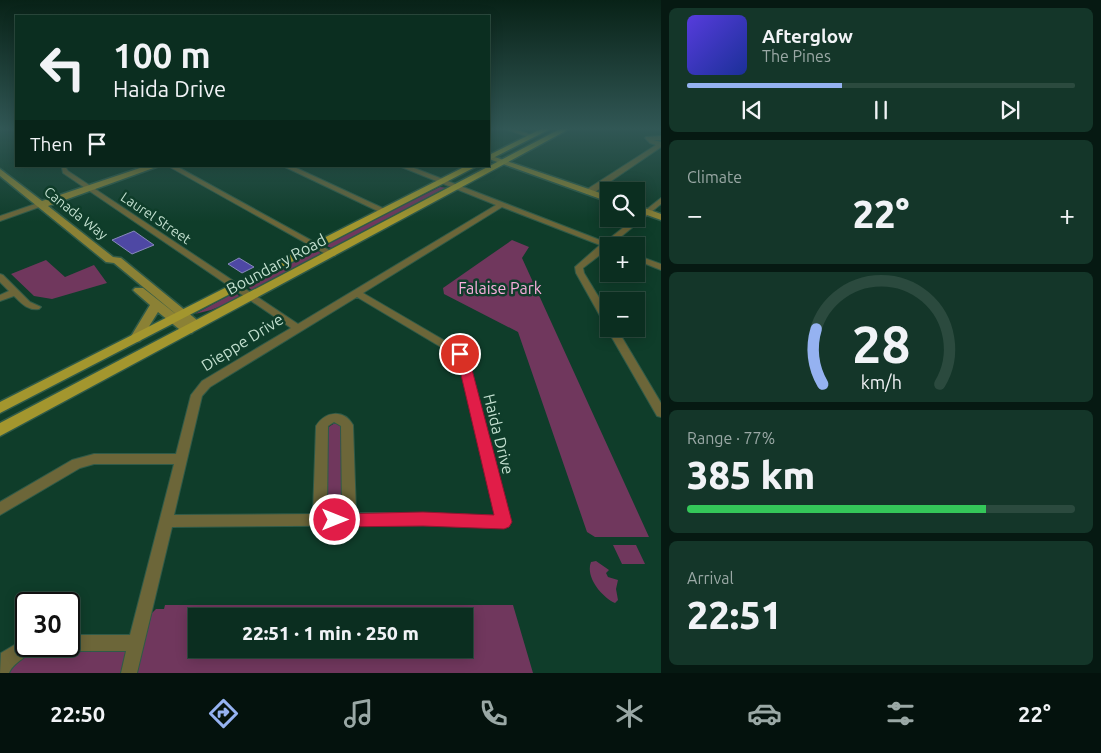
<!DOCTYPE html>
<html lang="en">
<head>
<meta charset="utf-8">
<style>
	body { margin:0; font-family:Ubuntu,sans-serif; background:#143629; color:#f1f3f6; height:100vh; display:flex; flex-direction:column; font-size:19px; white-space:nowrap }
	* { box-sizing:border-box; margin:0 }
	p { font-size:16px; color:#9aa8a5 }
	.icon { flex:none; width:28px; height:28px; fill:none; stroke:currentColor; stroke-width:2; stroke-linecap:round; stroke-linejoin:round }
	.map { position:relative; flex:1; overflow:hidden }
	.drawer { display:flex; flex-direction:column; gap:8px; padding:8px; background:#061912; width:440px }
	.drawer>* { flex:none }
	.banner { position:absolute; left:15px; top:15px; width:475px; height:152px; border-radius:0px; box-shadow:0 2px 12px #0003,0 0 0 1px #2b4a3e; background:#0b2e20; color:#f1f3f6; overflow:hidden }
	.controls { position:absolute; left:600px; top:182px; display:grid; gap:10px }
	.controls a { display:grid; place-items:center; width:45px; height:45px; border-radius:0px; background:#0b2e20; box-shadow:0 2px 12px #0003,0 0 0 1px #2b4a3e; font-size:25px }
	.speed { position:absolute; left:15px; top:592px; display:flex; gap:10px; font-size:25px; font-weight:700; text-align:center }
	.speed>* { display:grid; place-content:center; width:65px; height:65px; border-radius:50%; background:#0b2e20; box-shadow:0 2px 12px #0003,0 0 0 1px #2b4a3e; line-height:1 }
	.speed .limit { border:2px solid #111; border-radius:8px; background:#fff; color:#111 }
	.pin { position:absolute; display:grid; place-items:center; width:42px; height:42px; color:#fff; margin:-21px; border:2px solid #fff; border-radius:50%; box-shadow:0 1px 5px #0007 }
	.me { position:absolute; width:55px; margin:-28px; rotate:90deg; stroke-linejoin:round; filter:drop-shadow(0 0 4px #0008) }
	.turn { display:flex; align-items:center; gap:18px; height:105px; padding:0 15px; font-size:22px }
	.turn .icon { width:65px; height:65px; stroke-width:2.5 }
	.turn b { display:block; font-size:35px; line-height:42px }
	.then { display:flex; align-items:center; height:48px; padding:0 15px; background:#0003; gap:10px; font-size:19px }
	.big { font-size:38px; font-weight:800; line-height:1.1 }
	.drawer .widget { flex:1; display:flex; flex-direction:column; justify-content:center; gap:8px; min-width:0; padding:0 18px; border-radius:8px; background:#143629 }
	.drawer .dial { align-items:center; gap:0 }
	.dial svg { height:130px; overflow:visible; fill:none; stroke:#2b4a3e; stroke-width:7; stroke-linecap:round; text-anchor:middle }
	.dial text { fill:#f1f3f6; stroke:none }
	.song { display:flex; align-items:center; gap:15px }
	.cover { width:60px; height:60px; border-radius:8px; background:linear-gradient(135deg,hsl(250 70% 55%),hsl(230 70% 35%)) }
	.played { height:5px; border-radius:2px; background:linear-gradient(90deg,#95b2f1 40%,#2b4a3e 40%) }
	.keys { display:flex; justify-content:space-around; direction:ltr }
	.heat { display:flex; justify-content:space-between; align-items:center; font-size:28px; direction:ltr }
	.charge { height:8px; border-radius:4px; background:linear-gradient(90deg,#34c759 77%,#2b4a3e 0) }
	.trip { position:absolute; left:188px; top:608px; width:285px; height:50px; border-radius:0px; background:#0b2e20; box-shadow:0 2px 12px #0003,0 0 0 1px #2b4a3e; font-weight:800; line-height:50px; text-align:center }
	.tab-bar { display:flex; height:80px; justify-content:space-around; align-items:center; background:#04120d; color:#9aa8a5 }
	.tab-bar .icon { width:35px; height:35px }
	.tab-bar .on { color:#95b2f1 }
	.tab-bar b { font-size:22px; color:#f1f3f6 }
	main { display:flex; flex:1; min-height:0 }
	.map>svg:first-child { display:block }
	.green { fill:#70375d; fill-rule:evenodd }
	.building { fill:#4e48a4; stroke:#8789bc }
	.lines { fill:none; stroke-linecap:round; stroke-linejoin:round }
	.street-casing { stroke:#2f5a48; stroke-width:2 }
	.secondary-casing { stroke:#2f5a48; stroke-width:3 }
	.primary-casing { stroke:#2f5a48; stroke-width:3 }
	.street { fill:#6c6639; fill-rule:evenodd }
	.secondary { fill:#8b8135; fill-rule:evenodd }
	.primary { fill:#a3962e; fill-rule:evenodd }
	.route { fill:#e11d48; stroke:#92132f }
	.labels { text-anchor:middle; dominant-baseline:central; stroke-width:5; stroke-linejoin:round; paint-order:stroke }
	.far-street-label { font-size:14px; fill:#c2dfcf; stroke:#0f3d2a }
	.street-label { font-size:16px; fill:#c2dfcf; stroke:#0f3d2a }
	.park-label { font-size:16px; fill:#f9afdd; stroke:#0f3d2a }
</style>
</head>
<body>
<main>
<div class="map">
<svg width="661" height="673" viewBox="0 0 661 673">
	<rect width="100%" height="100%" fill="#0f3d2a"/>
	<path class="green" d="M440,187L448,188L333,249L327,246L328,242Z
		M512,240L529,247L522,258L649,537H595L587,532L518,332L444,294L443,288Z
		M311,251H318L322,254L253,291L249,288L252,284Z
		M46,260L65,277L94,265L107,283L52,299L34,296L11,274Z
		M237,294L239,296L238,299L211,310L195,314L230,295Z
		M335,423L340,426L342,431L344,507L335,513L325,508L327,428Z
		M613,545H636L645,564H622Z
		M596,561L609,570L606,573L608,577L618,580L616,589L618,600L615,603C602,597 585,577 591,562Z
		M165,605H513L533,673H3L16,656L35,648H143L152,613L156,609H164ZM196,616H464V649H196Z"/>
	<path class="building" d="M134,231L154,245L132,254L112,240Z
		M239,258L254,267L242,273L228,264Z"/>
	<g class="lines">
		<g class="street-casing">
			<path id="street" d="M502,128H511L535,136L532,138Z
				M661,136V140H653L661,142V147L592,194H586V190L656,145L650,143L645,138L646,137Z
				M168,166H176L336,254L335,256H329Z
				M283,166H292L389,211L385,213H382Z
				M399,166H409L605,242L661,198V204L612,244L613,246H609V248L583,268L584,273L609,314V326L604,323L576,273L575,267L600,245L502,207L363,293L464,352L469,362L511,522L509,526L504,528L423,525L172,527L137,673H121L126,651H69L63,649L62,646H69V635H130L174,464H94L80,468L0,515V502L72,460L94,454H176L191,395L202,381L291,328L63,173L62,168H66L68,171L298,324L496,205ZM357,297L456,356L459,362L496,516L423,513H356L353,425C344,409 325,411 316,426L313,514L174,515L202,396L210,387ZM334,422L341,426L342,514H327L328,426Z
				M38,203H41L45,205L0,221V216Z
				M636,255L661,264V270L636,260Z
				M0,274L3,275L30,302L41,307L39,309C28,311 21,303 14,296L0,301V295L9,291L0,282Z
				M609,327V329H617L661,403V417L657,416L607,329Z
				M26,638V646H34C29,658 15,660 9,673H0L1,653Z"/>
		</g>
		<g class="secondary-casing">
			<path id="secondary" d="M489,155L609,196V202L489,159Z
				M146,166H159L48,206L113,257L121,258L203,325L197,329L193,328L194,330L192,333H184L158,312L140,341L136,342L130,338L150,305L135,292L133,290L135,288H143L182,319L114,263L106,262L0,176V169L42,201Z
				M636,205L661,214V220L636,211Z"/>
		</g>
		<g class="primary-casing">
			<path id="primary" d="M543,128H552L489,160V155Z
				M562,128H571L0,436V423Z
				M466,166H477L0,413V402Z"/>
		</g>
		<use href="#street" class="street"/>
		<use href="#secondary" class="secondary"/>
		<use href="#primary" class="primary"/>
	</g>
	<linearGradient id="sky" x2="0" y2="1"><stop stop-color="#082217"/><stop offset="0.58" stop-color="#315755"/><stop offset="1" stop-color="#315755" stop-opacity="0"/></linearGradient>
	<rect width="661" height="222" fill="url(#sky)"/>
	<path class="route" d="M460,350L464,351L470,362L512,522L509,527L504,529L423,526L335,527L329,525L327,520L329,516L335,514L423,512L494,515L458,362L454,354Z"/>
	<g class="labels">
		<g class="far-street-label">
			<text transform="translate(76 213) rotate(38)">Canada Way</text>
			<text transform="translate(156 218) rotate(34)">Laurel Street</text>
		</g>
		<g class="street-label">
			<text transform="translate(276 264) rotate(-28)">Boundary Road</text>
			<text transform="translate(242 342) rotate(-32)">Dieppe Drive</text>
			<text transform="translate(499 434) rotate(76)">Haida Drive</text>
		</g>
		<g class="park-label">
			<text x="500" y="288">Falaise Park</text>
		</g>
	</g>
</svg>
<div class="controls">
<a><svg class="icon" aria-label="search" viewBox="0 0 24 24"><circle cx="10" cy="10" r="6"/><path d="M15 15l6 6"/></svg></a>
<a>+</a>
<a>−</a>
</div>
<div class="speed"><div class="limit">30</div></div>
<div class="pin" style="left:460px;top:354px;background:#d93025"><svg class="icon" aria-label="arrive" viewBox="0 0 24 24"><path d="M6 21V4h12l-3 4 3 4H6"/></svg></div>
<svg class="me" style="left:335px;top:520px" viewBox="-20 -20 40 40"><circle r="17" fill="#e11d48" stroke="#fff" stroke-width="3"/><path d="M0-11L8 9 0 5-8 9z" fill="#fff"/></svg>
<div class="trip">22:51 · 1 min · 250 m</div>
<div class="banner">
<div class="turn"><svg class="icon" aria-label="left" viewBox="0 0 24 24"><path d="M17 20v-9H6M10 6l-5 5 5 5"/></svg><div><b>100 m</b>Haida Drive</div></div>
<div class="then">Then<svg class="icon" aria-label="arrive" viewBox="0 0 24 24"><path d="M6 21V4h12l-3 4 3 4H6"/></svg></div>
</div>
</div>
<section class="drawer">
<div class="widget">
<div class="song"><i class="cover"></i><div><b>Afterglow</b><p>The Pines</p></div></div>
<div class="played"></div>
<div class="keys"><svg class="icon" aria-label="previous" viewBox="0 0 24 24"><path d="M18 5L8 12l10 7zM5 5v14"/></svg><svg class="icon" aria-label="pause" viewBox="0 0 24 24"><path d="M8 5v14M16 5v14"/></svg><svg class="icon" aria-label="next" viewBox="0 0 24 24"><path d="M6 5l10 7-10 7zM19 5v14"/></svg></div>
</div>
<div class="widget"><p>Climate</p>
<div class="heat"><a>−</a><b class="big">22°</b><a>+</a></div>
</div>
<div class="widget dial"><svg viewBox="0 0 100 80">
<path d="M14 69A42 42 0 1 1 86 69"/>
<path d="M14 69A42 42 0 0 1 10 35" stroke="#95b2f1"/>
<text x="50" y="56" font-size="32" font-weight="700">28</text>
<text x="50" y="72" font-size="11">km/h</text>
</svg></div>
<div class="widget"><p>Range · 77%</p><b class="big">385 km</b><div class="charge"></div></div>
<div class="widget"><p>Arrival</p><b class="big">22:51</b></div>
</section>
</main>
<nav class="tab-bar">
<b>22:50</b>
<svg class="icon on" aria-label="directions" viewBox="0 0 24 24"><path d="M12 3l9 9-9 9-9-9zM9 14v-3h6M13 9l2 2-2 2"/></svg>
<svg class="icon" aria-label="music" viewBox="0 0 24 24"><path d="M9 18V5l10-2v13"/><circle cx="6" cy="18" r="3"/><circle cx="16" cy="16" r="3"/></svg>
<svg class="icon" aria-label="phone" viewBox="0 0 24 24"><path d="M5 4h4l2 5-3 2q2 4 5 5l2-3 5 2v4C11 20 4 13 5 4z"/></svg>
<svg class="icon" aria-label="climate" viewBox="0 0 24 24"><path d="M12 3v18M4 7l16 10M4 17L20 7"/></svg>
<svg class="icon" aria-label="car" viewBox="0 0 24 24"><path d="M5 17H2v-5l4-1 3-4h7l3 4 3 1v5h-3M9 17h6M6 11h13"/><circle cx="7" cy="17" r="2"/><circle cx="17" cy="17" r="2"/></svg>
<svg class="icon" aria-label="filters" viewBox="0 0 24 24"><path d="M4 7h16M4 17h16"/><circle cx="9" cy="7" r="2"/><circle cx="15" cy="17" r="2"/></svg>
<b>22°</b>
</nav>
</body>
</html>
